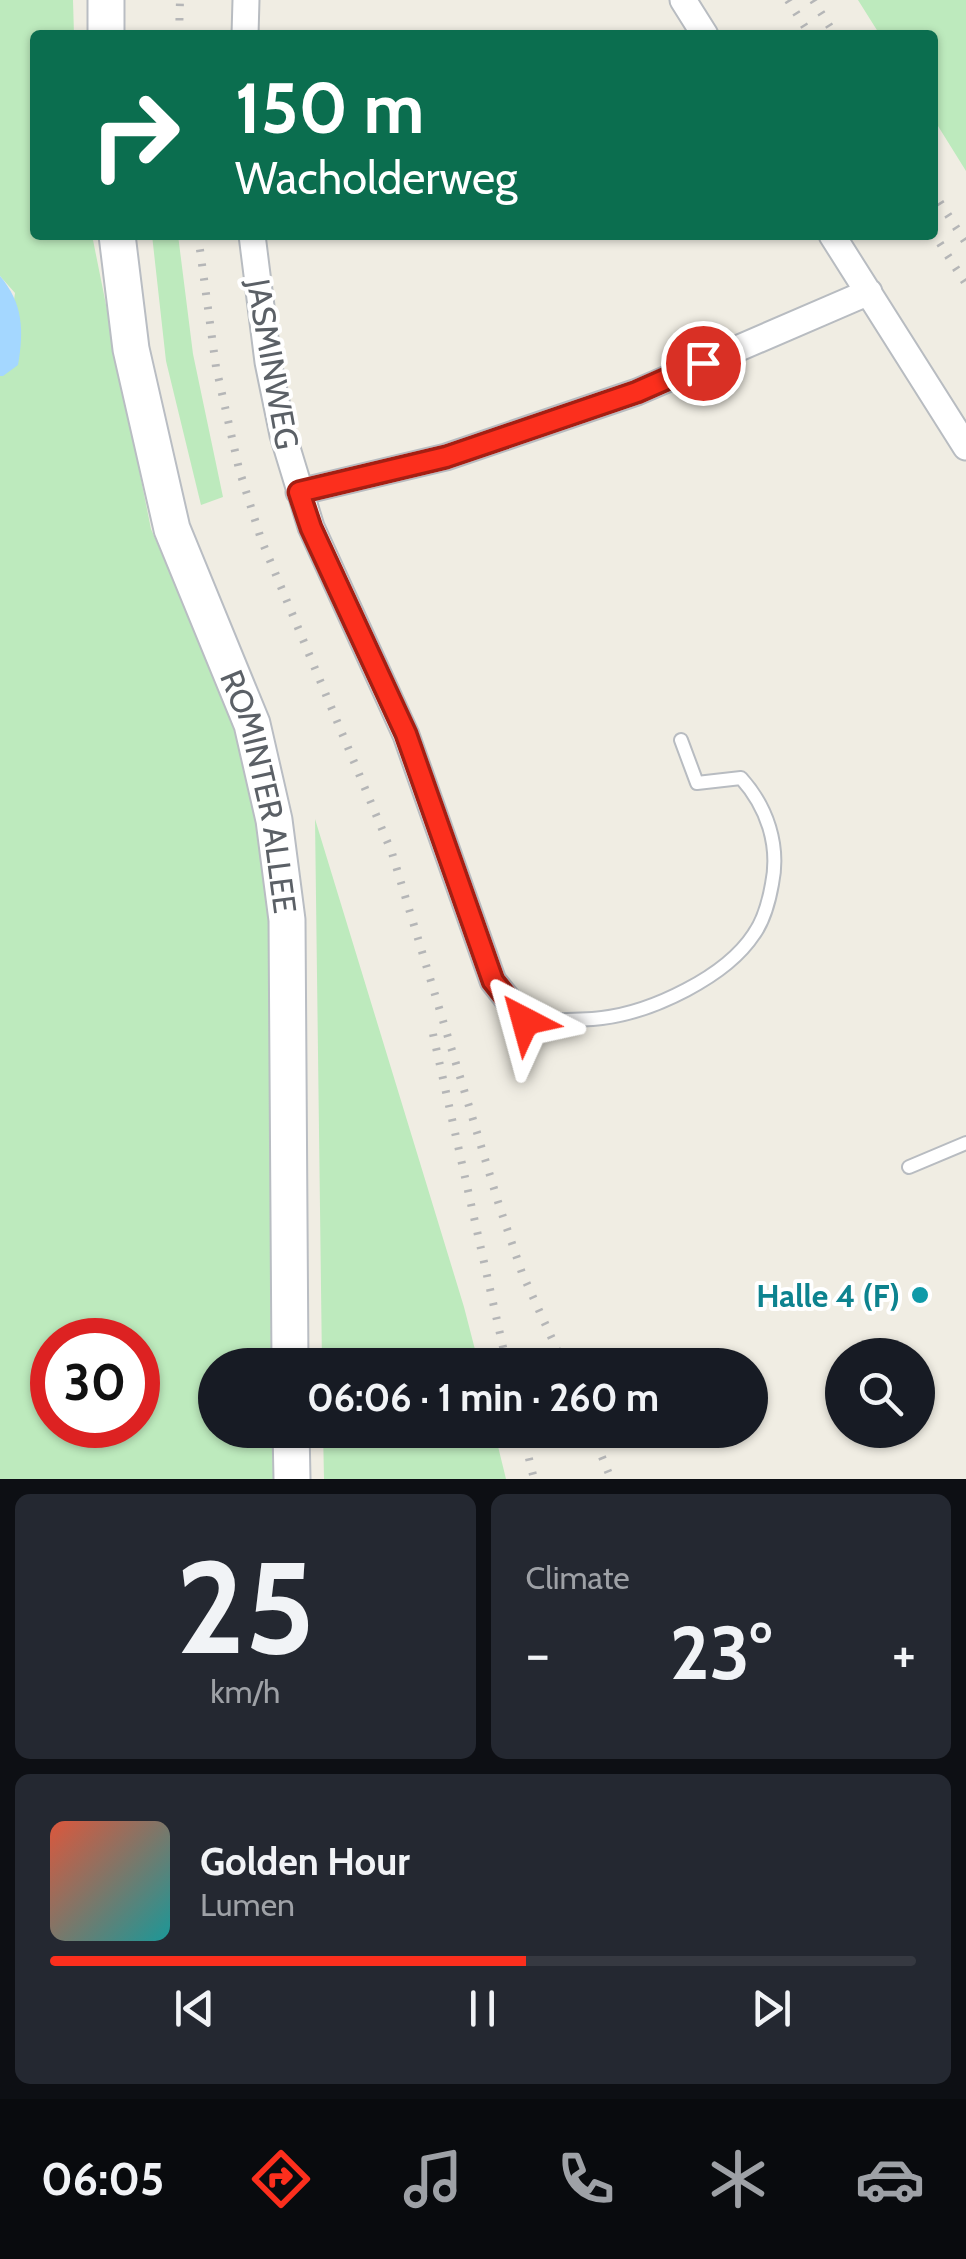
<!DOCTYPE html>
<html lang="en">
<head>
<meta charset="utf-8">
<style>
	body { margin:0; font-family:Cabin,sans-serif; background:#242831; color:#f1f3f6; height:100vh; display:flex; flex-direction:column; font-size:38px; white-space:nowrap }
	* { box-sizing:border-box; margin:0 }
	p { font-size:32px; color:#9ea1a6 }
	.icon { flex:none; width:55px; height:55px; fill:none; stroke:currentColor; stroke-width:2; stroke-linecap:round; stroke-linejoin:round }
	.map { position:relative; height:1479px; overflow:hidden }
	.panel { display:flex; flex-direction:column; gap:15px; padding:15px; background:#0d0f14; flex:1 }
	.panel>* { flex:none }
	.banner { position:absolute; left:30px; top:30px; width:908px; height:210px; border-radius:10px; box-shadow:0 2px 8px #0004; background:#0b6e4f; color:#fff; overflow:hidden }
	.tools { position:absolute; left:825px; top:1338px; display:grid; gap:20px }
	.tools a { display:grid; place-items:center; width:110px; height:110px; border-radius:50%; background:#171b24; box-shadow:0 2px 8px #0004; font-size:50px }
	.speed { position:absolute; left:30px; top:1318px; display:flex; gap:20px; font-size:50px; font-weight:700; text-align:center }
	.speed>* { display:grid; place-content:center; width:130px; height:130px; border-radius:50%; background:#171b24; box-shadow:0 2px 8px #0004; line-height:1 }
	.speed .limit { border:15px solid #d22; background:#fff; color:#111 }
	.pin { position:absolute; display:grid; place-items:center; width:85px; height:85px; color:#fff; margin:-42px; border:5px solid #fff; border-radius:50%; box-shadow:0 2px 10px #0007 }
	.me { position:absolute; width:110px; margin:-55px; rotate:321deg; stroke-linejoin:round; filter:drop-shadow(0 0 8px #0008) }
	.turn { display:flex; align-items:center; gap:35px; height:210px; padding:0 40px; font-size:45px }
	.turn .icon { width:130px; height:130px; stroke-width:2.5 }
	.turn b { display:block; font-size:70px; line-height:85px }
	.big { font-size:75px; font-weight:700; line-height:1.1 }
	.panel .widget { flex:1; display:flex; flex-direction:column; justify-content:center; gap:15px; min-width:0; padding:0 35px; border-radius:15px; background:#242831 }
	.panel .dial { align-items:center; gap:0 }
	.dial b { font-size:130px; line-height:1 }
	.song { display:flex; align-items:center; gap:30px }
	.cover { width:120px; height:120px; border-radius:15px; background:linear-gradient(135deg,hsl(10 70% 55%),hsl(180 70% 35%)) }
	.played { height:10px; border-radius:5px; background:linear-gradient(90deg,#fc2f1d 55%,#363941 55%) }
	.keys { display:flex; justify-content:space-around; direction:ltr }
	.heat { display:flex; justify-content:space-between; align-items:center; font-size:55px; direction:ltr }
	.panel .tiles { flex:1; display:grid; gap:15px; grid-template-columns:1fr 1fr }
	.widget:last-child { grid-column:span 2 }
	.trip { position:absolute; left:198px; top:1348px; width:570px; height:100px; border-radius:50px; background:#171b24; box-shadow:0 2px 8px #0004; font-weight:700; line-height:100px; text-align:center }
	.tabs { display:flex; height:160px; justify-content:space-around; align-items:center; background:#090b0e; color:#9ea1a6 }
	.tabs .icon { width:70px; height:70px }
	.tabs .current { color:#fc2f1d }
	.tabs b { font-size:45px; color:#f1f3f6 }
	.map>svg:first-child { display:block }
	.green { fill:#bdeabd; fill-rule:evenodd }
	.water { fill:#a4d7ff }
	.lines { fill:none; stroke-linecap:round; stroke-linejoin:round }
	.lane-casing { stroke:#b8bcc1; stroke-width:16 }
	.street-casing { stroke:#b8bcc1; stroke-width:29 }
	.secondary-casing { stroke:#b9bdc3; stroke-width:39 }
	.lane { stroke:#fff; stroke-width:12 }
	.street { stroke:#fff; stroke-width:25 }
	.secondary { stroke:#fff; stroke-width:35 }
	.rail { stroke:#b5b6b7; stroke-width:8; stroke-dasharray:2.5 12; stroke-linecap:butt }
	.route-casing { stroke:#a41f13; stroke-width:25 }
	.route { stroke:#fc2f1d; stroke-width:18 }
	.culture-dot { fill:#0f9aa8; stroke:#fff; stroke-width:4 }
	.labels { text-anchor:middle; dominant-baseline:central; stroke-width:8; stroke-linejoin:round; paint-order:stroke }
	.street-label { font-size:32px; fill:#5b6066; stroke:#fff }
	.culture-label { font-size:32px; font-weight:bold; fill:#0d838f; stroke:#fff; text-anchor:end }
</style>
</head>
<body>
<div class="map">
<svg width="966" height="1479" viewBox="0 0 966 1479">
	<rect width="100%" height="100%" fill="#f0ede3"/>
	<path class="green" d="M0,0H73L74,35H35V235H92L151,529L236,726L255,816L270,925L271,1365H215V1430H273L275,1479H0V376H3L15,293L0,276ZM52,1340H138V1425H52Z
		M858,0H966V171L933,118L932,35H880Z
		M152,235H178L193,354L223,497L201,505L166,361Z
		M315,819L464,1307L479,1365H322Z
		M323,1430H494L506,1479H324Z"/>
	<path class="water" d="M0,276C23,303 24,330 18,365L3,376H0Z"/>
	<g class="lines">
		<g class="lane-casing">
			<path id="lane" d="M525,1021C551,1020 577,1021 602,1018C652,1012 726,977 754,934C764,920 769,901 772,884C780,845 767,807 741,778L697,783L681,740
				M909,1167L966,1143"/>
		</g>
		<g class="street-casing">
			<path id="street" d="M683,0L705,35
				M245,35L246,0
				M252,235L268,362L283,435L311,527L406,735L493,981L525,1021
				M832,235L966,447
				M299,492L446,457L637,392L869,292"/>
		</g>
		<g class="secondary-casing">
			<g id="secondary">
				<path d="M106,0V35"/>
				<path id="s1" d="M117,235L131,349L172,529L252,724L274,820L287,920L290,1365"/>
				<path d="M291,1430L292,1479"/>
			</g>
		</g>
		<use href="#lane" class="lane"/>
		<use href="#street" class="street"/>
		<use href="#secondary" class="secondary"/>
		<path class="rail" d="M788,0L810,35
			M813,0L835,35
			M179,35L180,0
			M932,190L966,243
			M932,231L966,284
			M198,235L216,367L239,469L261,539L392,853L499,1205L522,1273L564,1365
			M433,1034L507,1365
			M522,1430L534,1479
			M591,1430L611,1479"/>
	</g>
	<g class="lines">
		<g class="route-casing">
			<path id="route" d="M525,1021L493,981L406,734L311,528L299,492L446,457L637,392L703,363"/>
		</g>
		<use href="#route" class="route"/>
	</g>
	<circle class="culture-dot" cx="920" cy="1295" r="10"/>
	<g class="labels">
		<g class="street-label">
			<text transform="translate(273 364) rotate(80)">JASMINWEG</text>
			<text stroke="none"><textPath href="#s1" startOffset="578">ROMINTER ALLEE</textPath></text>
		</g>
		<g class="culture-label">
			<text x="900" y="1295">Halle 4 (F)</text>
		</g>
	</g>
</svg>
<div class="tools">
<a><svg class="icon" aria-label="search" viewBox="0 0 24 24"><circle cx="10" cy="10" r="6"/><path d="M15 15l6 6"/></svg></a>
</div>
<div class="speed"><div class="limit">30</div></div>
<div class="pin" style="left:703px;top:363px;background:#d93025"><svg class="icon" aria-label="arrive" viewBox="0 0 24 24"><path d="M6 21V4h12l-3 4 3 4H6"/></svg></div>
<svg class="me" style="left:525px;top:1021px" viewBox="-20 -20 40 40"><path d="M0-17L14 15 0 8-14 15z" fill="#fc2f1d" stroke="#fff" stroke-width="4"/></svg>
<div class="trip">06:06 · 1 min · 260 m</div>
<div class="banner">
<div class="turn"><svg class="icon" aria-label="right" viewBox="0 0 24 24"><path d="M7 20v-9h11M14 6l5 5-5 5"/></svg><div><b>150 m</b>Wacholderweg</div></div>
</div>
</div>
<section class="panel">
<div class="tiles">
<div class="widget dial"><b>25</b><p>km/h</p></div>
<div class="widget"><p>Climate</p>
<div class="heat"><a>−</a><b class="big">23°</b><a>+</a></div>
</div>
<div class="widget">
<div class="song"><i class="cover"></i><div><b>Golden Hour</b><p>Lumen</p></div></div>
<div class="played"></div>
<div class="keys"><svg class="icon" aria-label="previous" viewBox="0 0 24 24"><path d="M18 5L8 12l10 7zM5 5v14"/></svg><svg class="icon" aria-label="pause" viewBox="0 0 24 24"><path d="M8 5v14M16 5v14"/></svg><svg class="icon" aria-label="next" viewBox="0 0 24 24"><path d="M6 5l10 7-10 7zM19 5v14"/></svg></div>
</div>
</div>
</section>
<nav class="tabs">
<b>06:05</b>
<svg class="icon current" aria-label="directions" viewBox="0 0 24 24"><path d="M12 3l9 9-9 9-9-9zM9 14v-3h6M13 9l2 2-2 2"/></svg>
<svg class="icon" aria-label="music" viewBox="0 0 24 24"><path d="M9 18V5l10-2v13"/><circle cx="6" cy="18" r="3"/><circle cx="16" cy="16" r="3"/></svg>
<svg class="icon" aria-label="phone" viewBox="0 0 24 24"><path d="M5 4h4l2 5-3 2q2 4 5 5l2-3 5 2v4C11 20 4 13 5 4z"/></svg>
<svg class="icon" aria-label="climate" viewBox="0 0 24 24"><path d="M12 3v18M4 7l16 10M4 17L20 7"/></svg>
<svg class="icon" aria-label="car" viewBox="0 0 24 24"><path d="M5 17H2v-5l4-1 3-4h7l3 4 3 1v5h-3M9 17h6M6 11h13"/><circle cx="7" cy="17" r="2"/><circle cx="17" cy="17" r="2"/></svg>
</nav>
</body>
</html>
